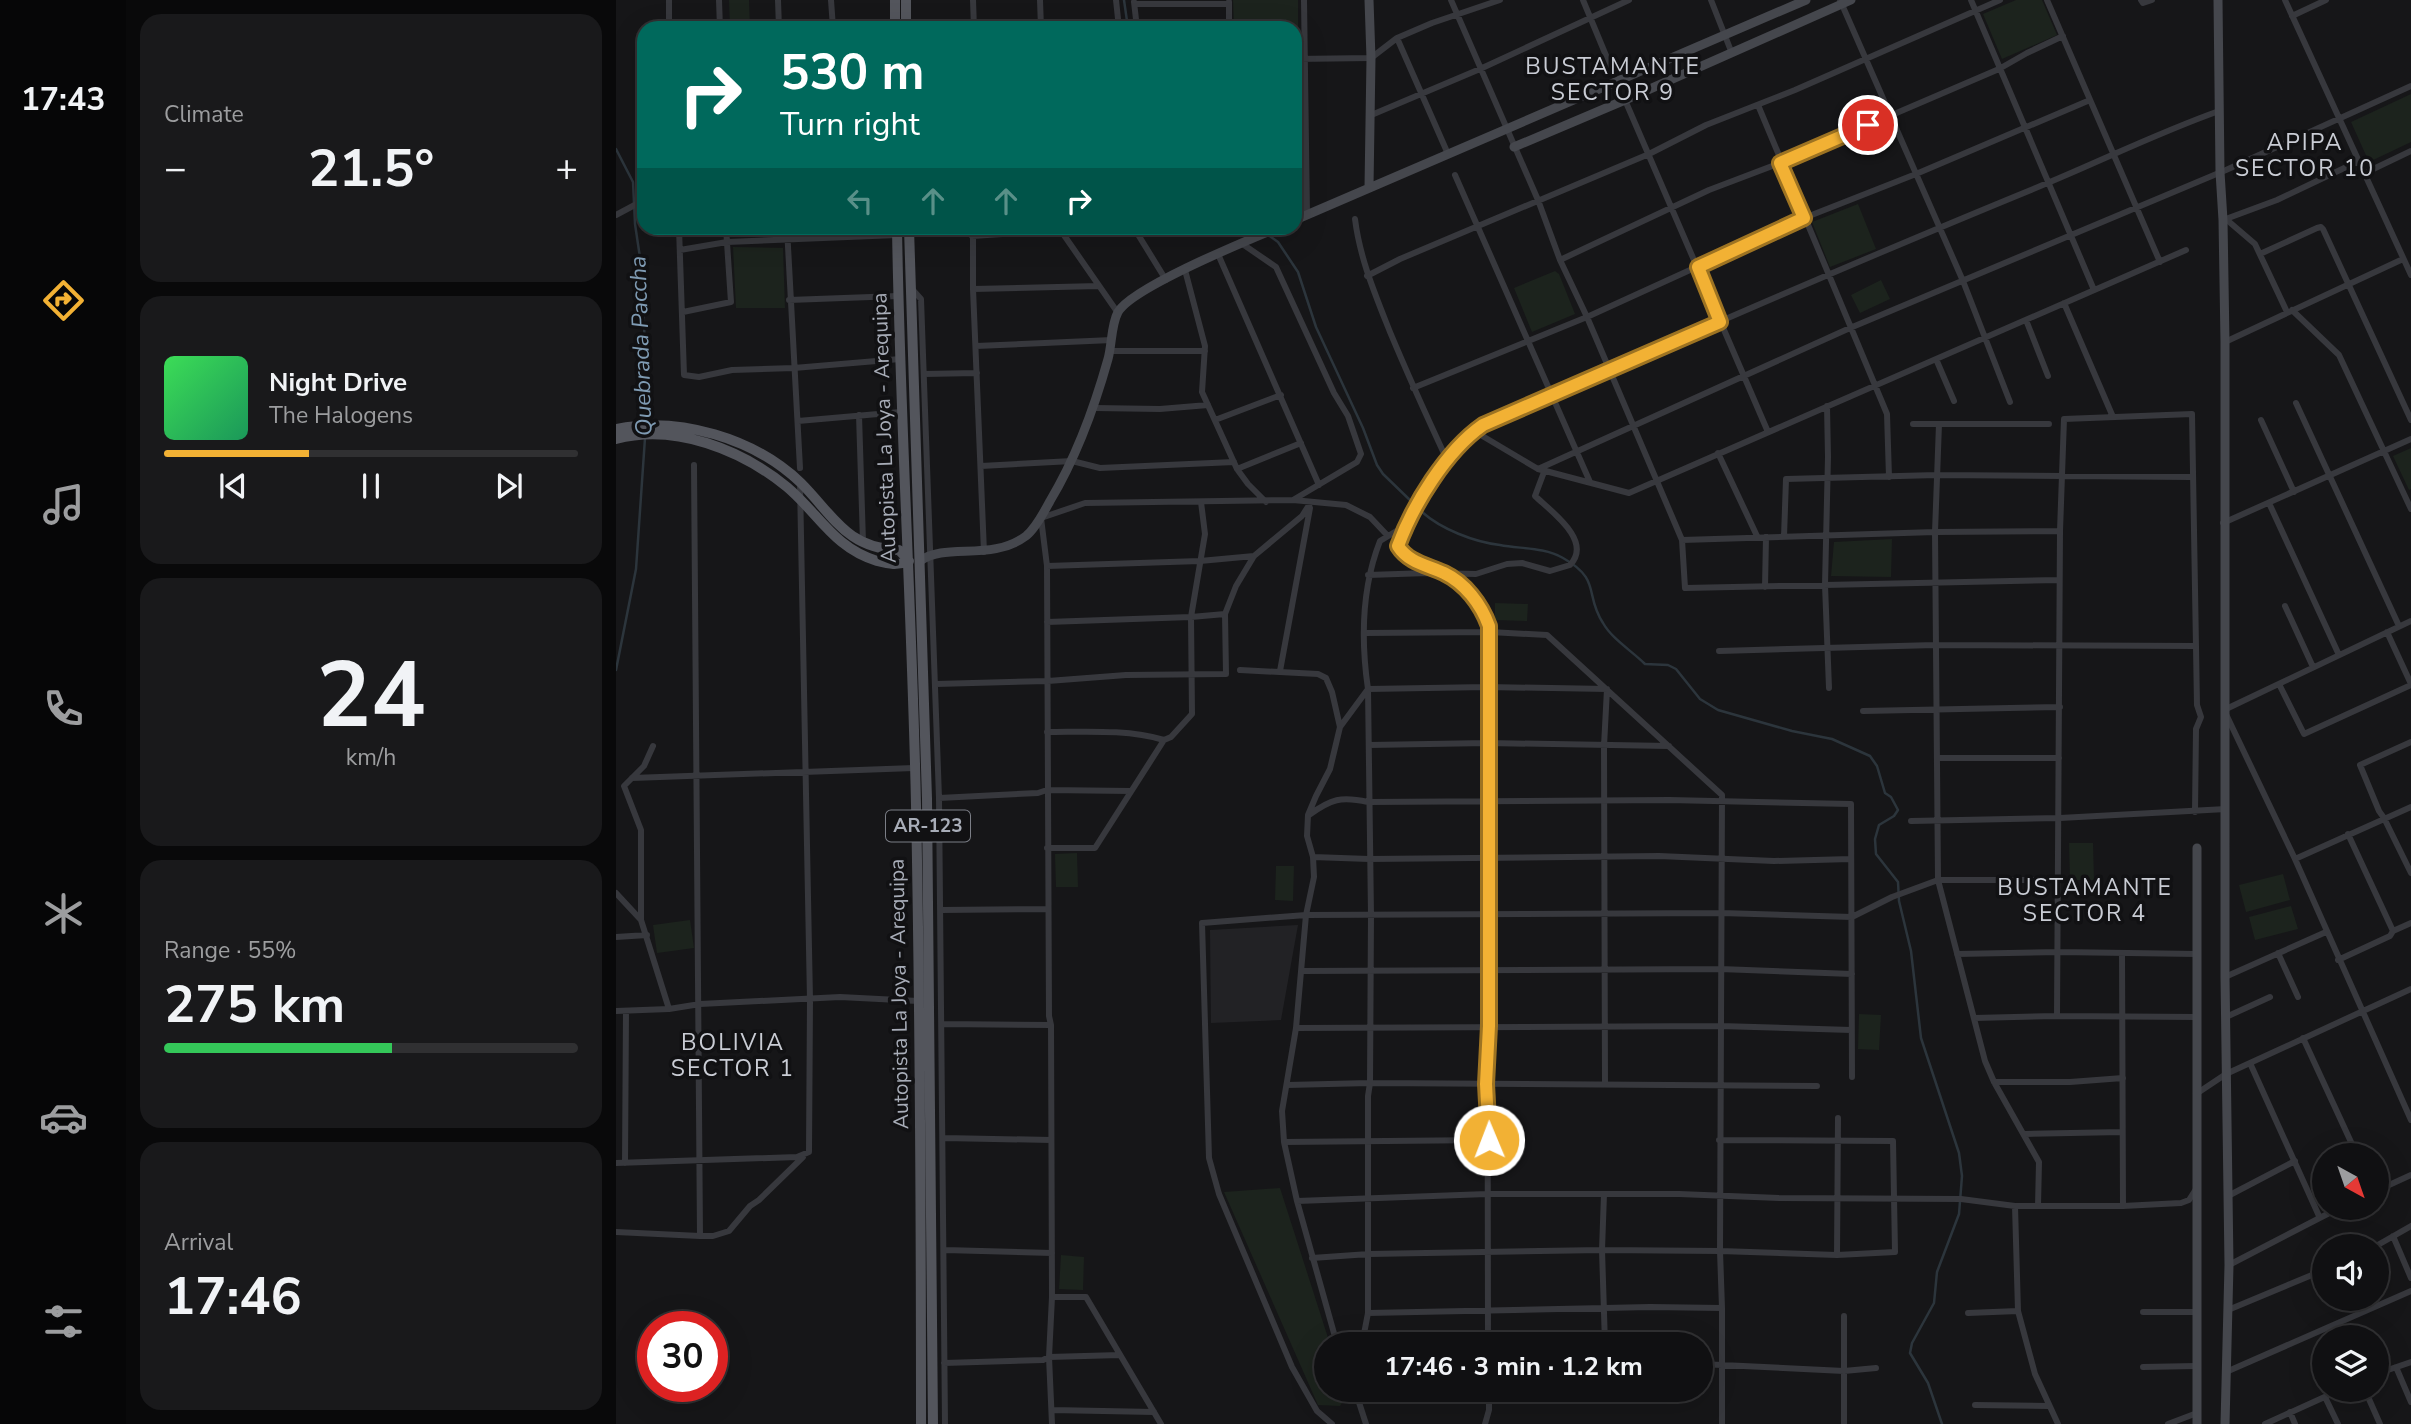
<!DOCTYPE html>
<html lang="en">
<head>
<meta charset="utf-8">
<style>
	body { margin:0; font-family:"Nunito Sans",sans-serif; background:#19191b; color:#f1f3f6; height:100vh; display:flex; flex-direction:column; font-size:26px; white-space:nowrap }
	* { box-sizing:border-box; margin:0 }
	p { font-size:23px; color:#9c9d9f }
	.icon { flex:none; width:38px; height:38px; fill:none; stroke:currentColor; stroke-width:2; stroke-linecap:round; stroke-linejoin:round }
	.map { position:relative; flex:1; overflow:hidden }
	.side { display:flex; flex-direction:column; gap:14px; padding:14px; background:#09090a; width:490px }
	.side>* { flex:none }
	.banner { position:absolute; left:21px; top:21px; width:665px; height:214px; border-radius:21px; box-shadow:0 7px 28px #0002,0 0 0 2px #303032; background:#00695c; color:#fff; overflow:hidden }
	.needle { width:46px; rotate:140deg }
	.controls { position:absolute; left:1696px; top:1143px; display:grid; gap:14px }
	.controls a { display:grid; place-items:center; width:77px; height:77px; border-radius:50%; background:#101012; box-shadow:0 7px 28px #0002,0 0 0 2px #303032; font-size:35px }
	.speed { position:absolute; left:21px; top:1311px; display:flex; gap:14px; font-size:35px; font-weight:700; text-align:center }
	.speed>* { display:grid; place-content:center; width:91px; height:91px; border-radius:50%; background:#101012; box-shadow:0 7px 28px #0002,0 0 0 2px #303032; line-height:1 }
	.speed .limit { border:10px solid #d22; background:#fff; color:#111 }
	.pin { position:absolute; display:grid; place-items:center; width:60px; height:60px; color:#fff; margin:-30px; border:4px solid #fff; border-radius:50%; box-shadow:0 2px 7px #0007 }
	.me { position:absolute; width:77px; margin:-38px; rotate:359deg; stroke-linejoin:round; filter:drop-shadow(0 0 5px #0008) }
	.turn { display:flex; align-items:center; gap:24px; height:147px; padding:0 28px; font-size:32px }
	.turn .icon { width:91px; height:91px; stroke-width:2.5 }
	.turn b { display:block; font-size:49px; line-height:60px }
	.lanes { display:flex; align-items:center; height:66px; padding:0 28px; background:#0003; justify-content:center; gap:35px; direction:ltr }
	.lanes .off { opacity:.35 }
	.big { font-size:52px; font-weight:700; line-height:1.1 }
	.side .tile { flex:1; display:flex; flex-direction:column; justify-content:center; gap:10px; min-width:0; padding:0 24px; border-radius:21px; background:#19191b }
	.side .dial { align-items:center; gap:0 }
	.dial b { font-size:91px; line-height:1 }
	.song { display:flex; align-items:center; gap:21px }
	.cover { width:84px; height:84px; border-radius:10px; background:linear-gradient(135deg,hsl(130 70% 55%),hsl(150 70% 35%)) }
	.played { height:7px; border-radius:4px; background:linear-gradient(90deg,#f2b134 35%,#303032 35%) }
	.keys { display:flex; justify-content:space-around; direction:ltr }
	.heat { display:flex; justify-content:space-between; align-items:center; font-size:38px; direction:ltr }
	.charge { height:10px; border-radius:5px; background:linear-gradient(90deg,#34c759 55%,#303032 0) }
	.trip { position:absolute; left:698px; top:1332px; width:399px; height:70px; border-radius:35px; background:#101012; box-shadow:0 7px 28px #0002,0 0 0 2px #303032; font-weight:700; line-height:70px; text-align:center }
	main { display:flex; flex:1; min-height:0 }
	.tabs { display:flex; flex-direction:column; width:126px; justify-content:space-around; align-items:center; background:#060607; color:#9c9d9f }
	.tabs .icon { width:49px; height:49px }
	.tabs .selected { color:#f2b134 }
	.tabs b { font-size:32px; color:#f1f3f6 }
	.map>svg:first-child { display:block }
	.built { fill:#222225 }
	.green { fill:#1c231d }
	.lines { fill:none; stroke-linecap:round; stroke-linejoin:round }
	.stream { stroke:#2c353c; stroke-width:2.5 }
	.street { stroke:#37383d; stroke-width:6 }
	.secondary { stroke:#45474d; stroke-width:9 }
	.primary { stroke:#53555c; stroke-width:10 }
	.route-casing { stroke:#9d7322; stroke-width:18 }
	.route { stroke:#f2b134; stroke-width:12 }
	.labels { text-anchor:middle; dominant-baseline:central; stroke-width:7; stroke-linejoin:round; paint-order:stroke }
	.shield { fill:#111113; stroke:#7b7e86; stroke-width:2 }
	.shield-label { font-size:19px; font-weight:bold; fill:#a8adb8 }
	.street-label { font-size:21px; fill:#a8adb8; stroke:#111113 }
	.neighbourhood-label { font-size:23px; letter-spacing:2px; fill:#c9ccd4; stroke:#111113 }
	.water-label { font-size:23px; font-style:italic; fill:#7f9bb3; stroke:#111113 }
</style>
</head>
<body>
<main>
<nav class="tabs">
<b>17:43</b>
<svg class="icon selected" aria-label="directions" viewBox="0 0 24 24"><path d="M12 3l9 9-9 9-9-9zM9 14v-3h6M13 9l2 2-2 2"/></svg>
<svg class="icon" aria-label="music" viewBox="0 0 24 24"><path d="M9 18V5l10-2v13"/><circle cx="6" cy="18" r="3"/><circle cx="16" cy="16" r="3"/></svg>
<svg class="icon" aria-label="phone" viewBox="0 0 24 24"><path d="M5 4h4l2 5-3 2q2 4 5 5l2-3 5 2v4C11 20 4 13 5 4z"/></svg>
<svg class="icon" aria-label="climate" viewBox="0 0 24 24"><path d="M12 3v18M4 7l16 10M4 17L20 7"/></svg>
<svg class="icon" aria-label="car" viewBox="0 0 24 24"><path d="M5 17H2v-5l4-1 3-4h7l3 4 3 1v5h-3M9 17h6M6 11h13"/><circle cx="7" cy="17" r="2"/><circle cx="17" cy="17" r="2"/></svg>
<svg class="icon" aria-label="filters" viewBox="0 0 24 24"><path d="M4 7h16M4 17h16"/><circle cx="9" cy="7" r="2"/><circle cx="15" cy="17" r="2"/></svg>
</nav>
<section class="side">
<div class="tile"><p>Climate</p>
<div class="heat"><a>−</a><b class="big">21.5°</b><a>+</a></div>
</div>
<div class="tile">
<div class="song"><i class="cover"></i><div><b>Night Drive</b><p>The Halogens</p></div></div>
<div class="played"></div>
<div class="keys"><svg class="icon" aria-label="previous" viewBox="0 0 24 24"><path d="M18 5L8 12l10 7zM5 5v14"/></svg><svg class="icon" aria-label="pause" viewBox="0 0 24 24"><path d="M8 5v14M16 5v14"/></svg><svg class="icon" aria-label="next" viewBox="0 0 24 24"><path d="M6 5l10 7-10 7zM19 5v14"/></svg></div>
</div>
<div class="tile dial"><b>24</b><p>km/h</p></div>
<div class="tile"><p>Range · 55%</p><b class="big">275 km</b><div class="charge"></div></div>
<div class="tile"><p>Arrival</p><b class="big">17:46</b></div>
</section>
<div class="map">
<svg width="1795" height="1424" viewBox="0 0 1795 1424">
	<rect width="100%" height="100%" fill="#161618"/>
	<path class="built" d="M682,925L665,1020L595,1023L594,930Z"/>
	<path class="green" d="M113,0H133L134,28H114Z
		M617,0H682V54L679,55V28H618Z
		M1400,0H1426L1441,35L1386,59L1367,14Z
		M1795,94V142L1753,162L1735,122Z
		M1242,204L1260,249L1214,267L1196,222Z
		M117,247L167,248L169,308H120Z
		M939,271L943,274L959,314L916,332L898,288Z
		M1265,280L1274,299L1244,313L1235,295Z
		M1795,448V489L1793,490L1777,456Z
		M1276,539L1275,577L1215,576L1218,542Z
		M879,603L912,604L911,621L879,620Z
		M1477,843L1478,880H1454L1453,843Z
		M461,853L462,887H440L439,854Z
		M660,866H678L677,901L659,900Z
		M1667,874L1674,900L1630,912L1623,885Z
		M1675,906L1682,929L1639,940L1633,917Z
		M74,920L78,948L41,953L37,925Z
		M1243,1014L1265,1015L1263,1050L1242,1049Z
		M664,1188L714,1344H710V1390H728L730,1397L724,1406L702,1405L608,1192Z
		M445,1255L468,1257L467,1290L443,1289Z"/>
	<g class="lines">
		<path class="stream" d="M508,0L512,28
			M0,149L17,182L19,224L26,271L31,404L30,424
			M651,234L662,242L682,272L700,327L747,428L761,465L767,474L796,502
			M806,512C825,529 858,542 884,545C904,549 928,547 947,558C986,580 968,594 987,623C996,639 1016,651 1029,664L1052,665L1060,669L1084,699L1102,710L1176,731L1216,739L1254,756L1261,766L1269,793L1275,797L1282,810L1278,816L1263,825L1259,839L1260,854L1282,882L1283,901L1295,951L1305,1038L1343,1153L1346,1176L1343,1214L1321,1272L1318,1303L1296,1343L1294,1353L1312,1383L1326,1424
			M0,670L20,569L29,438"/>
		<path class="street" d="M53,0V28
			M103,0L104,28
			M162,0L163,28
			M215,0L217,28
			M357,0L358,28
			M424,0L425,28
			M500,0L503,28
			M688,0L691,214
			M835,0L922,200L944,260L971,317L1066,540L1069,588L1443,580
			M967,0L996,70
			M1095,0L1115,51
			M1224,0L1347,281L1394,402
			M1355,0L1478,290
			M1431,0L1544,262
			M1525,0L1527,3L1536,0
			M1669,0L1795,275
			M518,2L521,28
			M613,2V28
			M519,4H613
			M1676,16L1710,0
			M781,38L832,154
			M679,59L755,58L781,38L816,23L884,0
			M1009,100L1152,432
			M1142,105L1271,414L1273,477
			M753,116L864,69L1013,0
			M1749,173L1795,151
			M839,175L974,482
			M0,215L28,200
			M739,219C744,259 759,294 774,332C792,375 811,417 831,460
			M1607,220L1661,200L1743,161
			M1611,220L1639,244L1671,312
			M63,228L68,375L83,377L116,370L178,368L284,359
			M171,228L184,468
			M357,228V289L368,552
			M443,228L502,313
			M518,228L550,280
			M356,236L445,230
			M625,243L660,267L718,393L732,416L745,454L741,462L677,500
			M64,250L111,242L281,235
			M602,254L703,485
			M1644,254L1701,228L1705,227L1707,229L1795,420
			M944,260L1093,190L1164,163L1383,69L1411,53L1447,36
			M569,270L589,346L586,392L621,469L632,484L650,502
			M751,276L784,259L1033,154L1090,125L1179,90L1384,0
			M296,289L305,299L323,798L329,1424
			M357,289L483,286
			M173,300L282,296
			M1448,303L1497,417
			M1676,310L1723,355L1795,509
			M67,312L115,302L110,228
			M1410,320L1432,376
			M1609,342L1787,259
			M360,346L496,340
			M494,351H589
			M1320,359L1338,401
			M308,374L361,373
			M797,388L971,317L1188,218L1300,174L1474,100
			M1680,403L1783,626
			M1211,406L1212,457L1209,585L1213,688
			M479,408L544,409L592,405
			M243,415L247,542
			M599,420L665,395
			M1645,420L1678,492
			M182,421L285,412
			M1297,424H1433
			M1323,424L1319,532L1322,880L1369,1061L1378,1082L1423,1162L1422,1206
			M858,431L922,469L1013,493L1570,250
			M1102,453L1141,536
			M365,466L456,461L484,468L618,462
			M621,469L685,443
			M922,469L1234,328L1610,170L1795,86
			M1653,503L1723,655
			M1607,523L1795,439
			M1168,537L1170,479L1321,475L1575,477
			M1066,540L1319,532L1444,531
			M431,566L584,561L638,556
			M752,575L812,573L860,574L891,564L906,563L934,571L954,565C977,541 936,512 919,496L928,472
			M1149,587L1150,537
			M1669,606L1697,667
			M1795,621L1608,710L1679,859L1795,1120
			M431,622L575,617L609,614
			M1771,632L1795,684
			M749,633L874,632L931,635L1106,795L1104,1251L1106,1308V1424
			M1103,651L1319,645L1580,646
			M624,670L702,674L710,678L716,692L724,727
			M664,671L694,508
			M320,684L432,681L510,675L610,674L609,614L620,586L638,556L686,516L695,502
			M1663,684L1688,734L1795,685
			M1247,711L1444,707
			M431,732C469,732 511,729 548,740
			M1795,742L1744,765L1763,811L1768,818L1795,873
			M753,745L872,743L1053,746
			M1321,758H1443
			M16,778L298,768
			M323,798L422,793L431,790L515,791
			M693,815C715,799 725,796 752,802L1053,800L1235,804L1236,1077
			M1295,821L1444,818L1610,809
			M1732,834L1777,931
			M431,848H479L548,740L555,737L576,714L575,617L589,534L585,502
			M697,857L753,859L1043,856L1158,861L1235,859
			M1679,859L1795,807
			M0,893L25,920L53,1009
			M325,910L431,909
			M25,920V830L8,786L28,766L37,746
			M0,937L31,935
			M1662,953L1682,997
			M1341,954L1443,952L1581,954
			M1506,954L1507,1206
			M1722,960L1774,936L1777,931L1795,923
			M686,971L1104,969L1236,974
			M1609,977L1710,932
			M0,1011L53,1009L84,1004L224,997L302,1001
			M1441,1016L1444,531L1448,419L1576,414L1581,705L1585,717L1580,729L1579,812
			M1610,1017L1654,997
			M1358,1018L1441,1016L1581,1017
			M326,1024L435,1025
			M680,1028L1104,1026L1235,1030
			M1687,1038L1741,1155
			M1634,1063L1703,1216
			M1378,1082H1454L1507,1078
			M671,1085L754,1083L1201,1086
			M1580,1094L1610,1074L1795,989
			M1409,1134L1506,1132
			M328,1138L435,1140
			M668,1142L872,1140
			M0,1163L181,1157L193,1152L194,1000L184,484
			M9,1163L10,1011
			M1760,1191L1795,1175
			M988,1194L986,1250L989,1344
			M1612,1196L1679,1161
			M681,1201L871,1194H1063L1163,1198L1345,1199L1399,1206H1507L1565,1203L1573,1200L1580,1189
			M1399,1206L1402,1311L1419,1374L1442,1424
			M0,1232L84,1236L78,465
			M84,1236H97L113,1231L134,1206L143,1200L187,1157
			M1777,1236L1795,1278
			M1760,1246L1795,1226
			M329,1250L436,1253
			M1221,1255L1222,1118
			M696,1258L753,1254L986,1250L1104,1251L1221,1255L1279,1252L1277,1141L1103,1140
			M1613,1265L1723,1208
			M436,1297H470L545,1424
			M1612,1310L1708,1270
			M1527,1312H1580
			M752,1313L1034,1307L1106,1308
			M1352,1313L1402,1311
			M1228,1316V1424
			M721,1344L681,1201L668,1142L666,1111L680,1028L690,915L698,877L697,857L691,836L692,815L700,796L714,769L724,727L752,689L871,687L991,689L988,746L989,1084
			M746,1344L752,1313V1096L754,1083L755,915L752,689C745,641 746,587 764,541L787,527
			M872,1344L871,687C872,669 875,650 874,632C872,606 845,580 823,571C807,564 791,561 782,546C797,505 831,451 867,425C1052,344 1236,263 1422,187C1483,162 1541,133 1603,111
			M328,1363L427,1360L433,1357L504,1355
			M1085,1364L1228,1371L1260,1368
			M1527,1367L1580,1366
			M1780,1367L1795,1402
			M1610,1372L1795,1291
			M1760,1374L1795,1362
			M739,1390L750,1424
			M1749,1390L1764,1424
			M1709,1397L1722,1424
			M1359,1405L1433,1406
			M436,1410L538,1412
			M1674,1412L1679,1424
			M436,1424L433,1357L436,1297L435,1025L433,1016L431,566L425,518L469,503L677,500L730,505L754,517L771,535
			M716,1424L701,1411L676,1367L603,1194L593,1158L586,923L690,915L1105,913L1236,917L1276,897L1322,880H1443
			M869,1424L873,1410V1390
			M1552,1424L1581,1413
			M1649,1424L1724,1390"/>
		<path class="secondary" d="M753,0L755,58L753,187
			M1602,0L1604,172L1607,220L1609,342V977L1613,1265L1609,1424
			M898,147L1009,100L1235,0
			M679,220L1190,0
			M304,561C330,542 375,562 410,536C420,528 428,512 434,501C461,456 478,409 492,359C496,345 495,325 502,312C517,287 630,241 661,228
			M1581,1424V848"/>
		<path class="primary" d="M279,0V28
			M290,0V28
			M281,228C284,420 296,612 300,805C304,1011 305,1218 305,1424
			M293,228L311,799L317,1424
			M0,429C63,416 138,438 185,483C217,515 231,549 283,550L293,561C281,566 273,564 261,561C218,548 203,514 171,487C126,450 59,423 0,439"/>
	</g>
	<g class="lines">
		<g class="route-casing">
			<path id="route" d="M873,1140L870,1084L873,1026V626C865,604 849,583 828,573C810,565 792,562 782,546C797,505 830,451 867,425L1104,322L1082,267L1188,218L1164,163L1252,125"/>
		</g>
		<use href="#route" class="route"/>
	</g>
	<g class="labels">
		<rect class="shield" x="270" y="810.5" width="84" height="31" rx="5"/>
		<g class="shield-label">
			<text x="312" y="826">AR-123</text>
		</g>
		<g class="street-label">
			<text transform="translate(268 428) rotate(-92)">Autopista La Joya - Arequipa</text>
			<text transform="translate(283 994) rotate(-91)">Autopista La Joya - Arequipa</text>
		</g>
		<g class="neighbourhood-label">
			<text x="997" y="66">BUSTAMANTE<tspan x="997" dy="26">SECTOR 9</tspan></text>
			<text x="1689" y="142">APIPA<tspan x="1689" dy="26">SECTOR 10</tspan></text>
			<text x="1469" y="887">BUSTAMANTE<tspan x="1469" dy="26">SECTOR 4</tspan></text>
			<text x="117" y="1042">BOLIVIA<tspan x="117" dy="26">SECTOR 1</tspan></text>
		</g>
		<g class="water-label">
			<text transform="translate(25 346) rotate(-92)">Quebrada Paccha</text>
		</g>
	</g>
</svg>
<div class="controls">
<a><svg class="needle" viewBox="-14 -14 28 28"><path d="M0-13l5 13h-10z" fill="#e53935"/><path d="M0 13l5-13h-10z" fill="#9c9d9f"/></svg></a>
<a><svg class="icon" aria-label="sound" viewBox="0 0 24 24"><path d="M4 9h4l5-4v14l-5-4H4zM17 9q2 3 0 6"/></svg></a>
<a><svg class="icon" aria-label="layers" viewBox="0 0 24 24"><path d="M12 4l9 5-9 5-9-5zM3 14l9 5 9-5"/></svg></a>
</div>
<div class="speed"><div class="limit">30</div></div>
<div class="pin" style="left:1252px;top:125px;background:#d93025"><svg class="icon" aria-label="arrive" viewBox="0 0 24 24"><path d="M6 21V4h12l-3 4 3 4H6"/></svg></div>
<svg class="me" style="left:873px;top:1140px" viewBox="-20 -20 40 40"><circle r="17" fill="#f2b134" stroke="#fff" stroke-width="3"/><path d="M0-11L8 9 0 5-8 9z" fill="#fff"/></svg>
<div class="trip">17:46 · 3 min · 1.2 km</div>
<div class="banner">
<div class="turn"><svg class="icon" aria-label="right" viewBox="0 0 24 24"><path d="M7 20v-9h11M14 6l5 5-5 5"/></svg><div><b>530 m</b>Turn right</div></div>
<div class="lanes"><svg class="icon off" aria-label="left" viewBox="0 0 24 24"><path d="M17 20v-9H6M10 6l-5 5 5 5"/></svg><svg class="icon off" aria-label="ahead" viewBox="0 0 24 24"><path d="M12 20V5M6 11l6-6 6 6"/></svg><svg class="icon off" aria-label="ahead" viewBox="0 0 24 24"><path d="M12 20V5M6 11l6-6 6 6"/></svg><svg class="icon" aria-label="right" viewBox="0 0 24 24"><path d="M7 20v-9h11M14 6l5 5-5 5"/></svg></div>
</div>
</div>
</main>
</body>
</html>
